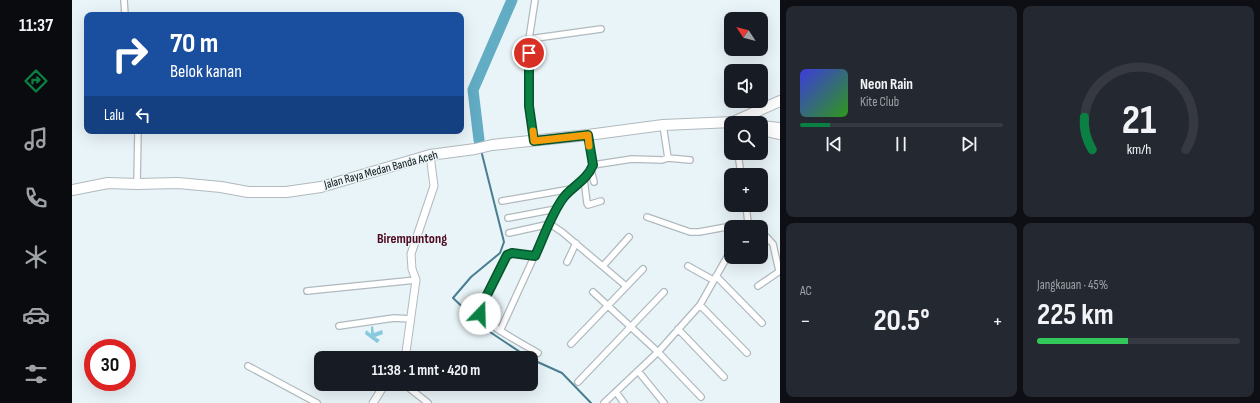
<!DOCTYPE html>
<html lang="id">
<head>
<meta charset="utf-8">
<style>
	body { margin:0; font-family:"Sofia Sans Condensed",sans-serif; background:#242831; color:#f1f3f6; height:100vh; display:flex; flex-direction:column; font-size:15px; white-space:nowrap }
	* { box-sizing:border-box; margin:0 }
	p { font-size:13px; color:#9ea1a6 }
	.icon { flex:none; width:22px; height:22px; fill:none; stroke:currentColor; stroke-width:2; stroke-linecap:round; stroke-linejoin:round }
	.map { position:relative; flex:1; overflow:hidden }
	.side { display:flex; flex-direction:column; gap:6px; padding:6px; background:#0d0f14; width:480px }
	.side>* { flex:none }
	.hud { position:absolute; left:12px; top:12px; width:380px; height:122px; border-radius:8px; box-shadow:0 4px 16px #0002; background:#1a4fa0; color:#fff; overflow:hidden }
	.needle { width:26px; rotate:306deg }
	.fabs { position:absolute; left:652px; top:12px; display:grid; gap:8px }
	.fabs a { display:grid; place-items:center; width:44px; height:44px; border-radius:8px; background:#171b24; box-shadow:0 4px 16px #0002; font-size:20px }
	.speed { position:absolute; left:12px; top:339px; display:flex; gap:8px; font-size:20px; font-weight:700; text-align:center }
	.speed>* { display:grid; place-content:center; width:52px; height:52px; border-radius:50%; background:#171b24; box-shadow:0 4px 16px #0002; line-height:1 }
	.speed .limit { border:6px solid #d22; background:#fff; color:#111 }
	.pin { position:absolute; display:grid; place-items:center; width:34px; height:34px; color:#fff; margin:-17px; border:2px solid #fff; border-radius:50%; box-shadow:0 1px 4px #0007 }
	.me { position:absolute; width:44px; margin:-22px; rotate:21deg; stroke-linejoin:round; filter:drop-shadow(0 0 3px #0008) }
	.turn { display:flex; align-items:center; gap:14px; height:84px; padding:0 20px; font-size:18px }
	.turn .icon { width:52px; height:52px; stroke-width:2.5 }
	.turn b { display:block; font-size:28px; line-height:34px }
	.then { display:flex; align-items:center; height:38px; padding:0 20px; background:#0003; gap:8px; font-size:15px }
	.big { font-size:30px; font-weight:700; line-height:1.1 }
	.side .card { flex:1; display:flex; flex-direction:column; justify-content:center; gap:6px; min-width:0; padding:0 14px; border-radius:8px; background:#242831 }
	.side .dial { align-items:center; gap:0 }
	.dial svg { height:104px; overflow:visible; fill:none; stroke:#363941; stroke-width:7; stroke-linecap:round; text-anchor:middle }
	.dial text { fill:#f1f3f6; stroke:none }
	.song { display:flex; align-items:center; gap:12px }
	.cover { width:48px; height:48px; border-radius:6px; background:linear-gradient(135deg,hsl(240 70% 55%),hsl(110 70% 35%)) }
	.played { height:4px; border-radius:2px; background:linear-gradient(90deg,#0b8043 15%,#363941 15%) }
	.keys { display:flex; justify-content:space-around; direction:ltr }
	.heat { display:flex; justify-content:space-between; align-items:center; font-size:22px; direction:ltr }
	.charge { height:6px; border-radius:3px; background:linear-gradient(90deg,#34c759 45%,#363941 0) }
	.side .tiles { flex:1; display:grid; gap:6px; grid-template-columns:repeat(2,1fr) }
	.trip { position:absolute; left:242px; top:351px; width:224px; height:40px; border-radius:8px; background:#171b24; box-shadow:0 4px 16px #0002; font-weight:700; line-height:40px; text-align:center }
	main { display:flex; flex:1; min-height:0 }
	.menu { display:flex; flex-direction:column; width:72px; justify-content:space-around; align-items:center; background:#090b0e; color:#9ea1a6 }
	.menu .icon { width:28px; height:28px }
	.menu .on { color:#0b8043 }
	.menu b { font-size:18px; color:#f1f3f6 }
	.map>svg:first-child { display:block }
	.green { fill:#89c9de }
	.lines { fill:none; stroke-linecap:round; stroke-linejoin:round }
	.stream { stroke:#497e90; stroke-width:2 }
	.river { stroke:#62acc4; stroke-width:11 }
	.street-casing { stroke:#b0babe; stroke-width:8 }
	.secondary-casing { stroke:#b0babe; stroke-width:9 }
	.primary-casing { stroke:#b0babe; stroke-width:10 }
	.highway-casing { stroke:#b0babe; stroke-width:12 }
	.street { stroke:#fff; stroke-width:5.5 }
	.secondary { stroke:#fff; stroke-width:7 }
	.primary { stroke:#fff; stroke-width:8 }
	.highway { stroke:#fff; stroke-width:10 }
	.route-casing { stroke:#07532c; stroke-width:10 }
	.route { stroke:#0b8043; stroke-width:7 }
	.slow { stroke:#f59e0b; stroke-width:7 }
	.labels { text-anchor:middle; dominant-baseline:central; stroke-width:3; stroke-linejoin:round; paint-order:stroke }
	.street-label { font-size:12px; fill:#101415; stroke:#e9f4f8 }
	.quarter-label { font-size:14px; font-weight:bold; fill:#4f091e; stroke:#e9f4f8 }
</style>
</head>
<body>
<main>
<nav class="menu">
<b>11:37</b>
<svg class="icon on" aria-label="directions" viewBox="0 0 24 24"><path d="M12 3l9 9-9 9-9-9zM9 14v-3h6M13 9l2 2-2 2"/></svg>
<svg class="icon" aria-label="music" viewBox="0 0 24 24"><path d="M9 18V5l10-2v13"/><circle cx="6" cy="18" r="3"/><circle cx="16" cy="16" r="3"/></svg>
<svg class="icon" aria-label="phone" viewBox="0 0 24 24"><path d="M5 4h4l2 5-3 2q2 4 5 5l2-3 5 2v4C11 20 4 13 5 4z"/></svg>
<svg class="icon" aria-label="climate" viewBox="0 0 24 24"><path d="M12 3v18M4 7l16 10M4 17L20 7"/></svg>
<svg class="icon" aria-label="car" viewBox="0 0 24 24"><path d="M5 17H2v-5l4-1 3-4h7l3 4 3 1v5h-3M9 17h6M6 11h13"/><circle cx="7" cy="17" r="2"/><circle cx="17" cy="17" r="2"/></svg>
<svg class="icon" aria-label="filters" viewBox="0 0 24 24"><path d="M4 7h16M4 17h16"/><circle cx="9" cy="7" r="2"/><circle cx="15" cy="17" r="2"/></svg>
</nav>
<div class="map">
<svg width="708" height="403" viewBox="0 0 708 403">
	<rect width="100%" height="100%" fill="#e9f4f8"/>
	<path class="green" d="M301,326L302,333L310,330L311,334L303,337L308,340L305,343L293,334L294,330L299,334V327Z"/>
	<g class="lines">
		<path class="stream" d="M409,150L432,242L428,253L399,277L381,298L415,330L457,358
			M459,359L490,373L519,403"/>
		<path class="river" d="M407,140L401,90L440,0"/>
		<g class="street-casing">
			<path id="street" d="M52,0L53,15
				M457,39L529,29
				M591,125L596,158
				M462,141L457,106V39L463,0
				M666,153L669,175
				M521,165L560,159L590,160L596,158L618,160
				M519,170L522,182
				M512,179L515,203L516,205L529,201
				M65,184L66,131
				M430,201L499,189
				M674,205L676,223L675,225
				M575,217L618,232H627L676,223L683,227
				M436,218L484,209
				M689,231L701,244L707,271
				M437,233L478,224L490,232L554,286
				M463,256L440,253L435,255L407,311C409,323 455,346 466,353
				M495,262L504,243
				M531,266L557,237
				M616,266L641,280
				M644,276L690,323
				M686,286L708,271
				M235,291L344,280
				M521,292L586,352L629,397
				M628,305L675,353
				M267,326L322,318L339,319
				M606,329L652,377
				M428,331L484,209C489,202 493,195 500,189C508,181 517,176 521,165L516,135
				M499,344L571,269
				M176,366L245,403
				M566,371L592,403
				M506,382L592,292
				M332,384L356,403
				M544,392L552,403
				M532,403L586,352L628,305L659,250"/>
		</g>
		<g class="secondary-casing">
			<path id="secondary" d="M331,358L334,352L344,280L340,269L339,254L362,186L358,155
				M301,403L313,384"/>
		</g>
		<g class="primary-casing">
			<path id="primary" d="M689,125L708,127
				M689,131L708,135"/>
		</g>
		<g class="highway-casing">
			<path id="highway" d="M661,122L708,101
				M0,190L36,183L65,184L106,183L149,187L176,192H214L249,187L358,155L403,149L420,145L516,135L591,125L661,122L665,123"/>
		</g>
		<use href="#street" class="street"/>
		<use href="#secondary" class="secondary"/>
		<use href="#primary" class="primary"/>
		<use href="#highway" class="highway"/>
	</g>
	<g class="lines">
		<g class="route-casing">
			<path id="route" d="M408,314L407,311L435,255L440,253L463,256C471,239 480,212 492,197C501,186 515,180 521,165L516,135L462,141L457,106V53"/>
		</g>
		<use href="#route" class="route"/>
		<path class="slow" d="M461,131L462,141L516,135L517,146"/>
	</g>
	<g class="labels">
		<g class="street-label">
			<text transform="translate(309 170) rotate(-15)">Jalan Raya Medan Banda Aceh</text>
		</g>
		<g class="quarter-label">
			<text x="340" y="238">Birempuntong</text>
		</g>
	</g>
</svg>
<div class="fabs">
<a><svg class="needle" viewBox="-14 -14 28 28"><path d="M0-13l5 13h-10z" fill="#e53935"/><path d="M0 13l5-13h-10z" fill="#9ea1a6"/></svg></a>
<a><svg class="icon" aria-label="sound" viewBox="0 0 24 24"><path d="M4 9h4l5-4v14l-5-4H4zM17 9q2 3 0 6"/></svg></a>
<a><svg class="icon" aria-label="search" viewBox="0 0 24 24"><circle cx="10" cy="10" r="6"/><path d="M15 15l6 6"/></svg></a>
<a>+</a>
<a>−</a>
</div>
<div class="speed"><div class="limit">30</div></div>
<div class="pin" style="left:457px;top:53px;background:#d93025"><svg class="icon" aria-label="arrive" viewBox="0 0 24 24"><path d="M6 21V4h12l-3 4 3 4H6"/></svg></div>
<svg class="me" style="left:408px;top:314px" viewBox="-20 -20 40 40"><circle r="19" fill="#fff"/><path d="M0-13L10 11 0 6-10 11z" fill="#0b8043"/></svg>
<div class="trip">11:38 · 1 mnt · 420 m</div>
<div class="hud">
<div class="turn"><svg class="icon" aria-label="right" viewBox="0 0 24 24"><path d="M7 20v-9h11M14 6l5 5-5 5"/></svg><div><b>70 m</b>Belok kanan</div></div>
<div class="then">Lalu<svg class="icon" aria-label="left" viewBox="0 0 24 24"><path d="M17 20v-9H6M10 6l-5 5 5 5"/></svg></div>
</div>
</div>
<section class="side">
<div class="tiles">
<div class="card">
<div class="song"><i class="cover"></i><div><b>Neon Rain</b><p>Kite Club</p></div></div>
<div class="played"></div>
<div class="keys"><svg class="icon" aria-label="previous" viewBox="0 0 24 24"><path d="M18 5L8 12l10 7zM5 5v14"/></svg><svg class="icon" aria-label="pause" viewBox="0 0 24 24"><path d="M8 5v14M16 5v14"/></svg><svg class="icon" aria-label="next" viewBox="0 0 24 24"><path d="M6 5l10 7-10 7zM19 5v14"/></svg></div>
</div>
<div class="card dial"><svg viewBox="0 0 100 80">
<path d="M14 69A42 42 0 1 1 86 69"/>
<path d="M14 69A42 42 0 0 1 8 44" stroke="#0b8043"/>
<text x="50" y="56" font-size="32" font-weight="700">21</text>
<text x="50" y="72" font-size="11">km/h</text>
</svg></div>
<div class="card"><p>AC</p>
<div class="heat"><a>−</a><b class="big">20.5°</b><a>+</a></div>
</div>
<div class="card"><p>Jangkauan · 45%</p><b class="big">225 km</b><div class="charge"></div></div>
</div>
</section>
</main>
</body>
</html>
